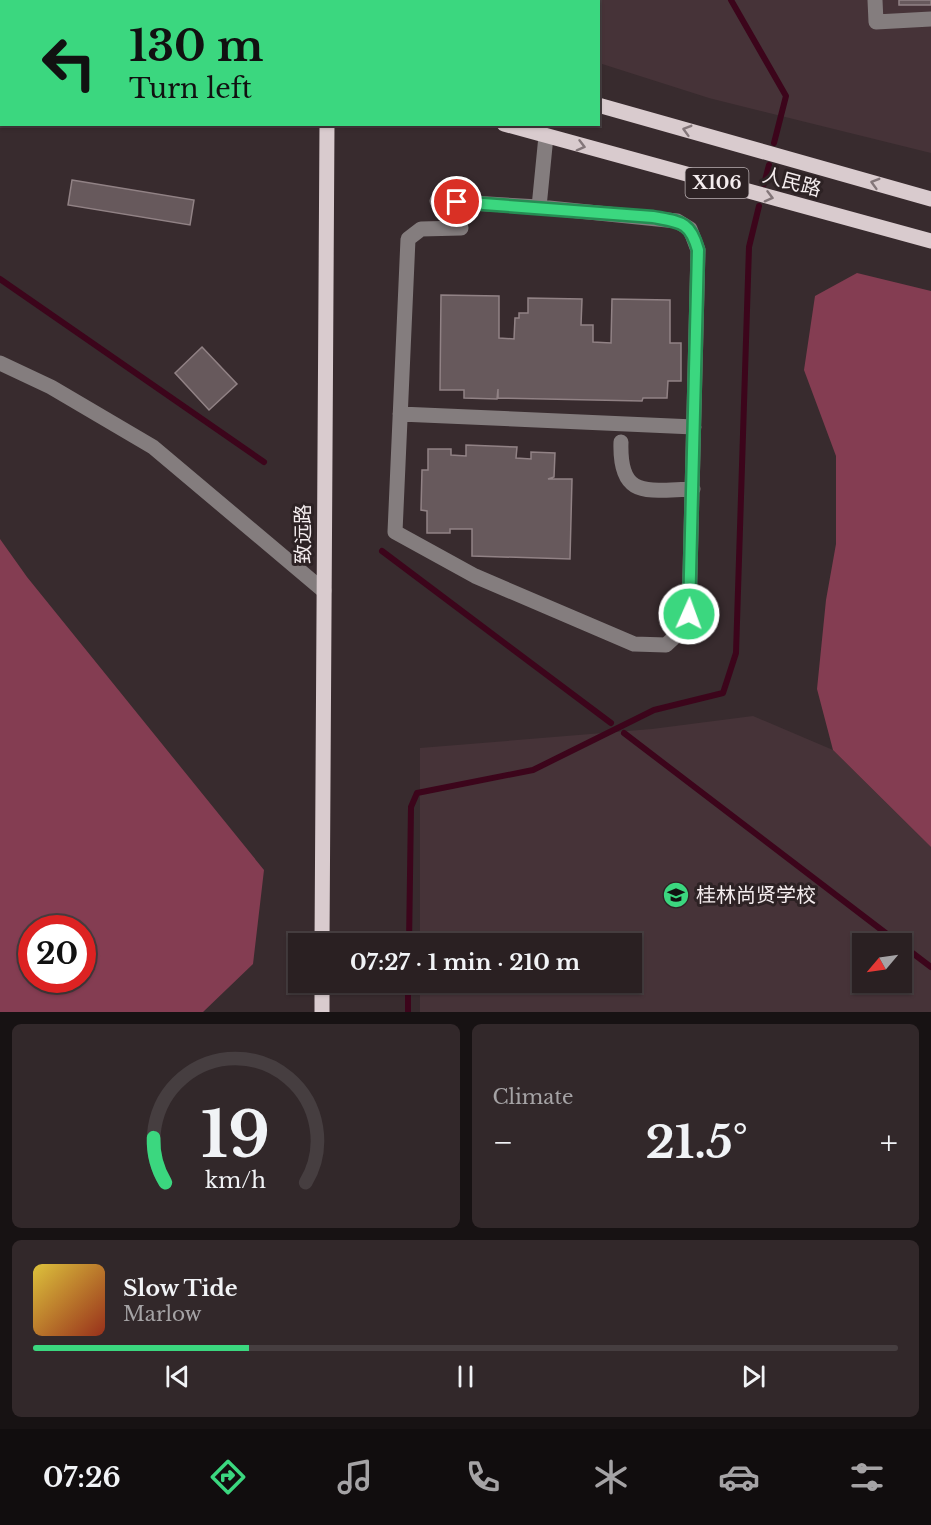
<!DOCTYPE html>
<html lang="en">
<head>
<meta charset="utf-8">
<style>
	body { margin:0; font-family:"Libre Baskerville","Noto Sans SC",serif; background:#32282a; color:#f1f3f6; height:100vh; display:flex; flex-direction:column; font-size:22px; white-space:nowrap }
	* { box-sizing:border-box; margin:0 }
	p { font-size:20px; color:#a5a3a5 }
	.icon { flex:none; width:33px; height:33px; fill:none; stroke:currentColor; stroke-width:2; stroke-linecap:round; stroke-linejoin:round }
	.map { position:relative; height:1012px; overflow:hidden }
	.panel { display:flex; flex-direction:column; gap:12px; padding:12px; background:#171213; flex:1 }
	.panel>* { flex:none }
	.banner { position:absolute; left:0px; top:0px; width:600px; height:126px; box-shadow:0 2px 4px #0004,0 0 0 2px #463e40; background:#3bd77f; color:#111; overflow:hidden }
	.needle { width:39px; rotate:241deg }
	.controls { position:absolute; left:852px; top:933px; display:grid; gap:12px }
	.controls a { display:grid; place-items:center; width:60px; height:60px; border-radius:0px; background:#2a2022; box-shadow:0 2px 4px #0004,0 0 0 2px #463e40; font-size:30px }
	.speed { position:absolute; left:18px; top:915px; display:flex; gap:12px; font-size:30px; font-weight:700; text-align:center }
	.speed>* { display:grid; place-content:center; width:78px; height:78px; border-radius:50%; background:#2a2022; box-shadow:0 2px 4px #0004,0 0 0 2px #463e40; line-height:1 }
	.speed .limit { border:9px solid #d22; background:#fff; color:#111 }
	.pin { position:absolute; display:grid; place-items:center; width:51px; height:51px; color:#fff; margin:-26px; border:3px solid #fff; border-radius:50%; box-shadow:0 2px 6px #0007 }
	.me { position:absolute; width:66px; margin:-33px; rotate:2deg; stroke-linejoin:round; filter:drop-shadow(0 0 4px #0008) }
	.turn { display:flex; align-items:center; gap:21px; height:126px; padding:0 30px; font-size:27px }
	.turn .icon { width:78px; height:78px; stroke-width:2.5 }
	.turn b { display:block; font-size:42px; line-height:51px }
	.big { font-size:45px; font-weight:800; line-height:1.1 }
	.panel .widget { flex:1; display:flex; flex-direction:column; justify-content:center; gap:9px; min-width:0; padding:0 21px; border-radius:9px; background:#32282a }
	.panel .dial { align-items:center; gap:0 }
	.dial svg { height:156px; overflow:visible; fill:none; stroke:#463e40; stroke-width:7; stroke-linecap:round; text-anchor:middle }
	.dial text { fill:#f1f3f6; stroke:none }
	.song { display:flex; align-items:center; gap:18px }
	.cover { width:72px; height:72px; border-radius:9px; background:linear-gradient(135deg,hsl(50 70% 55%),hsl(10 70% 35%)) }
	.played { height:6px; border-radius:3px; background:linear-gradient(90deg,#3bd77f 25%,#463e40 25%) }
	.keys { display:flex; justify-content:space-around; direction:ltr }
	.heat { display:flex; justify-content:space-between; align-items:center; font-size:33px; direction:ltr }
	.panel .tiles { flex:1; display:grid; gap:12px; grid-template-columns:1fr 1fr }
	.widget:last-child { grid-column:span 2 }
	.trip { position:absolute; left:288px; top:933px; width:354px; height:60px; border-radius:0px; background:#2a2022; box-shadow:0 2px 4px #0004,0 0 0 2px #463e40; font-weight:800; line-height:60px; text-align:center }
	.menu { display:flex; height:96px; justify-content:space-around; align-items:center; background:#110d0e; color:#a5a3a5 }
	.menu .icon { width:42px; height:42px }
	.menu .selected { color:#3bd77f }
	.menu b { font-size:27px; color:#f1f3f6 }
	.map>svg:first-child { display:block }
	.built { fill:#463338; fill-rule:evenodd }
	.green { fill:#843d52; fill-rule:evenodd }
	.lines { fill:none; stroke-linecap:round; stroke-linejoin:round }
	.stream { stroke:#3c051b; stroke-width:6 }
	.building { fill:#67595c; stroke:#918285; stroke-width:1.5 }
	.minor { stroke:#847d7e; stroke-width:15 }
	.major { stroke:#d9cbce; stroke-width:15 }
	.oneway { stroke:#837679 }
	.route-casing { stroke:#268c53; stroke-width:15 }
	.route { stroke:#3bd77f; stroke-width:10 }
	.labels { text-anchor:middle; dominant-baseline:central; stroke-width:6; stroke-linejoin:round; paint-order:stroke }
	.shield { fill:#2d2224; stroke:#b8afb1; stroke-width:1.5 }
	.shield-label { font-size:18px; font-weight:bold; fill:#f4ecee }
	.street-label { font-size:20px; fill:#f4ecee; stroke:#2d2224 }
	.poi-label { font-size:20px; fill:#f4ecee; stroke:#2d2224; text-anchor:start }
</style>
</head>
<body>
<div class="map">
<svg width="931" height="1012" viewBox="0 0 931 1012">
	<rect width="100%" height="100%" fill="#382b2e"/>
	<path class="built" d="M400,0H931V153L709,98L599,63L598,2Z
		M753,716L833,750L931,847V1012H420V983L632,982V944L420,943V748L652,729ZM862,944H902V982H862Z"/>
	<path class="green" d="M857,273L931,291V847L833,750L817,689L826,600L836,544V456L804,370L815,296Z
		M0,539L27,577L264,870L253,964L203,1012H0ZM32,928H82V980H32Z"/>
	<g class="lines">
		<path class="stream" d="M731,0L786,96L774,143
			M764,184L769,165
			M0,279L264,462
			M382,551L611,723
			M624,733L900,944
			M409,944L411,807L417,793L533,770L654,710L723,693L736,653L749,247L759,206
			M902,945L931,967
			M408,1012V982"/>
	</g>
	<path class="building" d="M899,0H931V5H899Z
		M0,54L2,55V105H0Z
		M72,180L194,200L190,225L68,205Z
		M441,295L499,296V338L514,339L515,318H519V313H528V298L582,299L581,325H593V342L611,343L612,299L670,300V343H681V381H668L667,398H643L642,401L498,398V389L497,399L464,398V390H440Z
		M202,347L237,384L209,410L175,373Z
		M466,445L517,447L516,458L531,459V452L555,453L554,477L548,479H572L570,559L472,556V529H450V533H427V511L421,510L422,470H428V449H451V455L466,456Z"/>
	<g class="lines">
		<path class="minor" d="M875,0L876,22L931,19
			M330,2V0
			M437,201L539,207
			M461,228L421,229L408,239L395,532L475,576L634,644L666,645L681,631L689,614L698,250L690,229L677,221L539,207L546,136
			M0,363L51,387L153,447L324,591
			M400,414L694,427
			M621,442C619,500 648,490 693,489"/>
		<path class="major" d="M55,0L61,2
			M206,0L212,2
			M598,105L931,199
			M504,124L931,241
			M322,944L327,124
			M322,1012V982"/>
	</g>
	<defs><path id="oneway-chevron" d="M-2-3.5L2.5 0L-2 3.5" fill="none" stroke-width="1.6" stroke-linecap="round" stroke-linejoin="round" transform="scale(1.5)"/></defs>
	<g class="oneway">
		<use href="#oneway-chevron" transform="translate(687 130) rotate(-164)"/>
		<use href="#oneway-chevron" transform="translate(581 146) rotate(15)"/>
		<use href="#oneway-chevron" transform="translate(875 183) rotate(-164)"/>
		<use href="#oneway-chevron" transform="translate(769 197) rotate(15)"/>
	</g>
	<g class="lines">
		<g class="route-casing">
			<path id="route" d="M457,202L653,217C680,222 690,221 698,250L689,614"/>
		</g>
		<use href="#route" class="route"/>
	</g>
	<defs>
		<g id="school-disc" transform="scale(1.35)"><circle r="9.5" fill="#3bd77f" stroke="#2d2224"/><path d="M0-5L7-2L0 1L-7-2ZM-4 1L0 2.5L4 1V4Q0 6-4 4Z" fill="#111"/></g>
	</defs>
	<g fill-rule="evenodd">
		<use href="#school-disc" x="676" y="895"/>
	</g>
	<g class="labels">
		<rect class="shield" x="685.5" y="168" width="63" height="30" rx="4.5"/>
		<g class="shield-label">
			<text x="717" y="183">X106</text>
		</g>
		<g class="street-label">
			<text transform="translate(792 182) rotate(15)">人民路</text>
			<text transform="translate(303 534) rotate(-90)">致远路</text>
		</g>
		<g class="poi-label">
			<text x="696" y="895">桂林尚贤学校</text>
		</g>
	</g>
</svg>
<div class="controls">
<a><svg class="needle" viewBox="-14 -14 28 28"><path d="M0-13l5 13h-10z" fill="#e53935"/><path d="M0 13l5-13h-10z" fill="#a5a3a5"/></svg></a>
</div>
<div class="speed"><div class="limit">20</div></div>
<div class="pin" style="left:457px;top:202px;background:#d93025"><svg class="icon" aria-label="arrive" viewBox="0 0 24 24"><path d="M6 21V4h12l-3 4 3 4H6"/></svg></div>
<svg class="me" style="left:689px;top:614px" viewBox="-20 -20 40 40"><circle r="17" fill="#3bd77f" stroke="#fff" stroke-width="3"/><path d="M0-11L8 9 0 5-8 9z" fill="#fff"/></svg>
<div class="trip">07:27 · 1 min · 210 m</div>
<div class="banner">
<div class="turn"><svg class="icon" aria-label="left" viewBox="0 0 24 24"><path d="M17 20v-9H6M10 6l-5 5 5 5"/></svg><div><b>130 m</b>Turn left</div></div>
</div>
</div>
<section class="panel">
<div class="tiles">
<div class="widget dial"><svg viewBox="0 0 100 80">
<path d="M14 69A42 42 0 1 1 86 69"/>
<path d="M14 69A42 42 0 0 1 8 46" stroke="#3bd77f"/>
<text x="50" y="56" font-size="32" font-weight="700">19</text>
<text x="50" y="72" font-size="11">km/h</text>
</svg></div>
<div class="widget"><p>Climate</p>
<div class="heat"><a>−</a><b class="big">21.5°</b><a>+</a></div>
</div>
<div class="widget">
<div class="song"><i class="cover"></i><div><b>Slow Tide</b><p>Marlow</p></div></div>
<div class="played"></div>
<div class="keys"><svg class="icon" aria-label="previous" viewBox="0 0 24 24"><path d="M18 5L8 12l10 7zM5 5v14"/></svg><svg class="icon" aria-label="pause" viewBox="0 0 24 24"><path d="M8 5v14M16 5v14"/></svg><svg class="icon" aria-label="next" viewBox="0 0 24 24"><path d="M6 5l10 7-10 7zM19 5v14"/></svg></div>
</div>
</div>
</section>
<nav class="menu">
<b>07:26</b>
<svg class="icon selected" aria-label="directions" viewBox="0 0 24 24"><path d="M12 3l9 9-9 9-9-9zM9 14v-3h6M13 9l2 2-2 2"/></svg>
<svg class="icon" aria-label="music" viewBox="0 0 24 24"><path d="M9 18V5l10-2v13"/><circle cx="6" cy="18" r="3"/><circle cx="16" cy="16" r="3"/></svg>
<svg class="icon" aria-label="phone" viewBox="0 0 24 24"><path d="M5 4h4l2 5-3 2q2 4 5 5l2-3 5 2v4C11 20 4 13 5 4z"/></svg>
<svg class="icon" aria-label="climate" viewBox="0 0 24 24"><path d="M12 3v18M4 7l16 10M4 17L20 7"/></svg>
<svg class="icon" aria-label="car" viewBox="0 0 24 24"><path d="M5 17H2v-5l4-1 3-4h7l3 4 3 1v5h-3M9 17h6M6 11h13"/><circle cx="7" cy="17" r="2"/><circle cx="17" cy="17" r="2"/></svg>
<svg class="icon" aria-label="filters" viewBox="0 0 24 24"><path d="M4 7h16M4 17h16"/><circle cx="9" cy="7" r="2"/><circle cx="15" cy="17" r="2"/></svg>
</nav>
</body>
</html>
